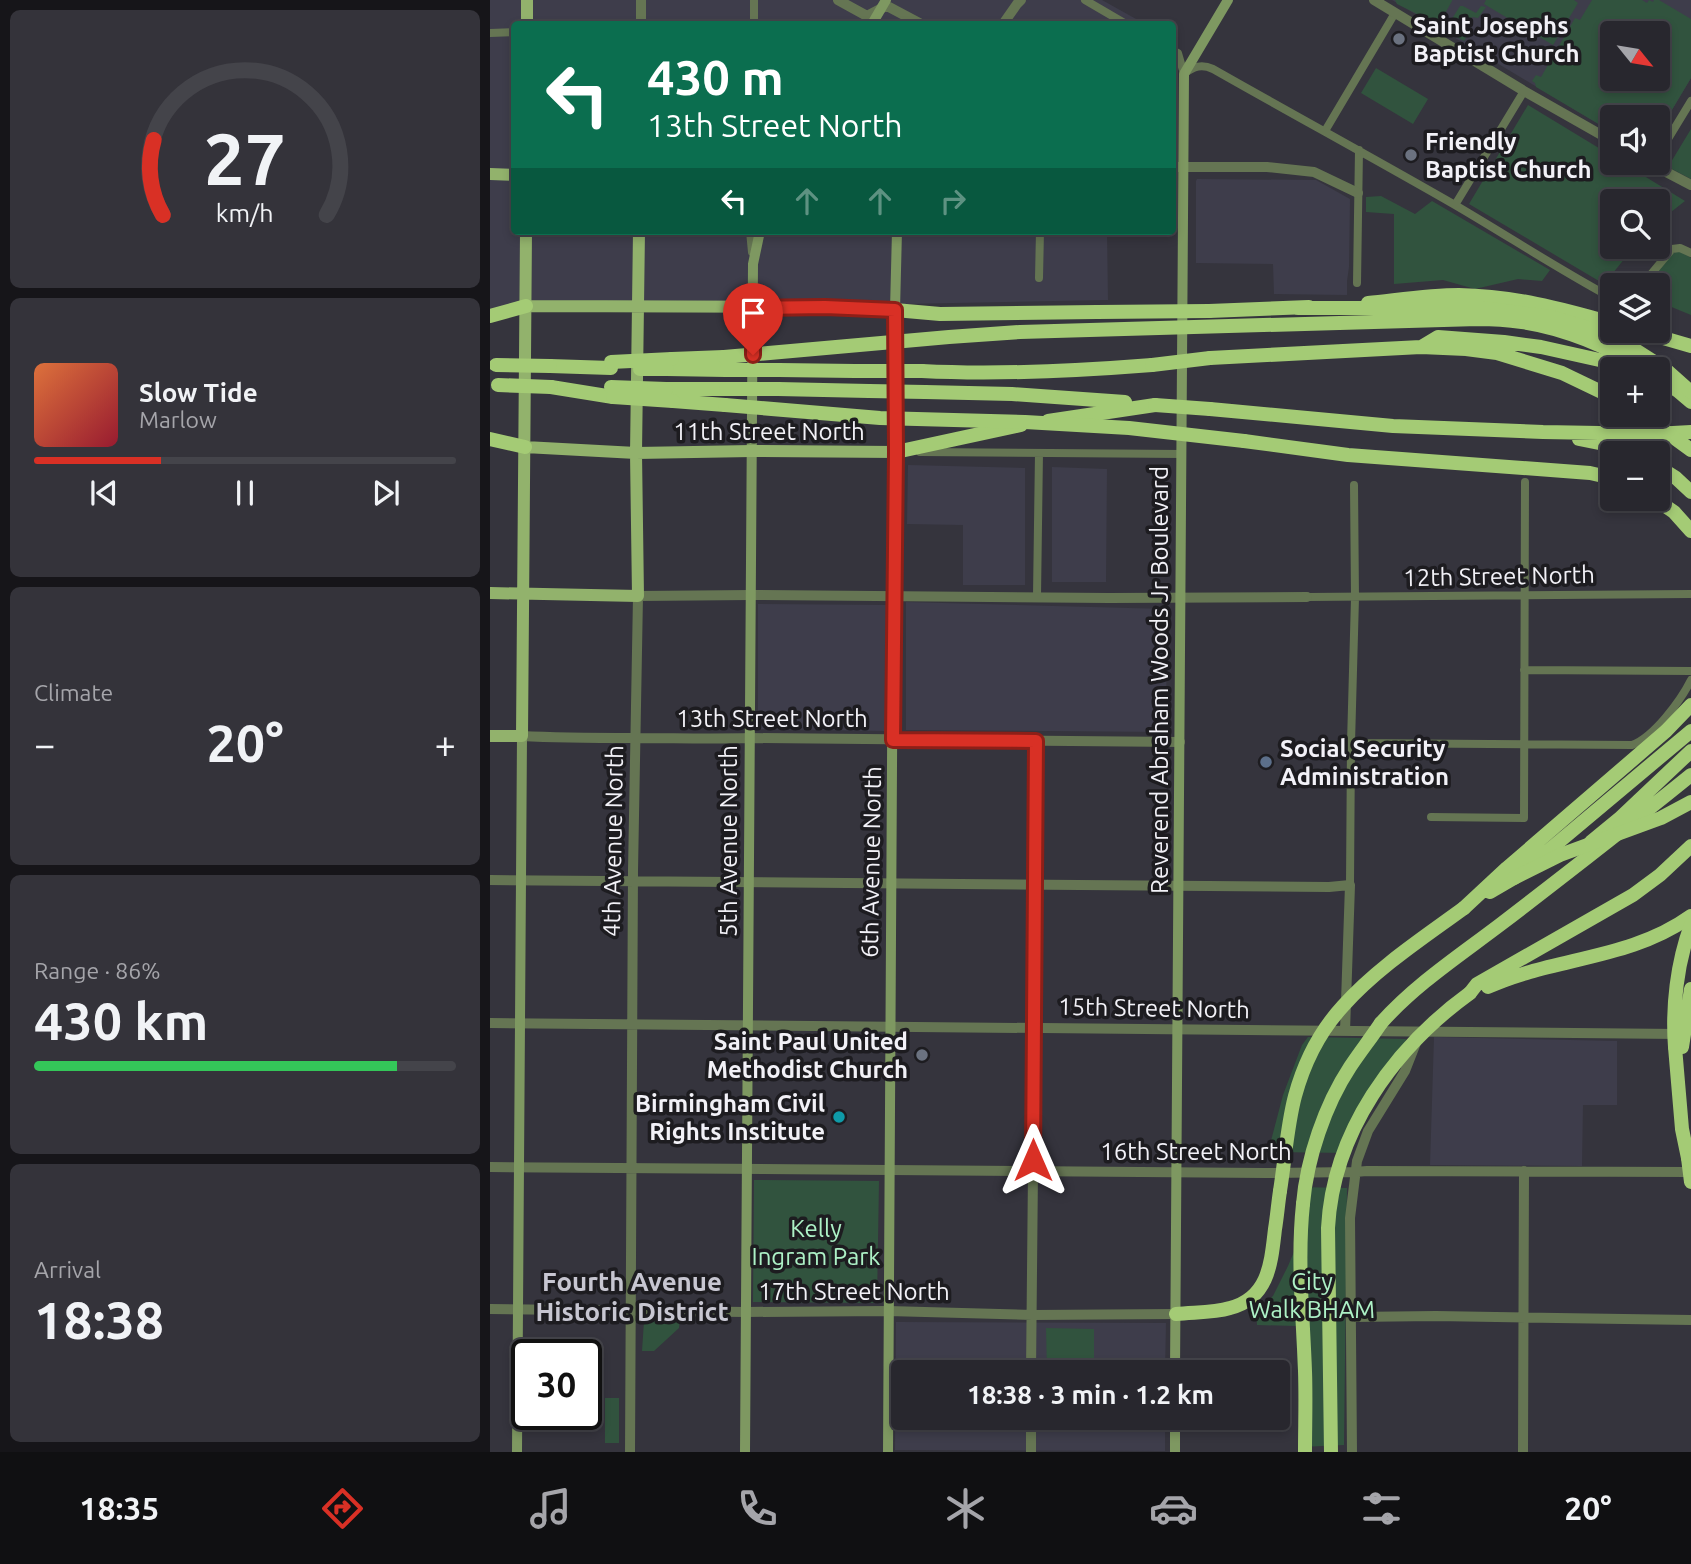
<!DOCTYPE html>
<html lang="en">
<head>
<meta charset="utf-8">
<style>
	body { margin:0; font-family:Ubuntu,sans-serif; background:#34333a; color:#f1f3f6; height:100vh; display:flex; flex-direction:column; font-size:26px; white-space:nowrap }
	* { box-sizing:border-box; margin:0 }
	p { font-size:23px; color:#a5a5aa }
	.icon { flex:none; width:38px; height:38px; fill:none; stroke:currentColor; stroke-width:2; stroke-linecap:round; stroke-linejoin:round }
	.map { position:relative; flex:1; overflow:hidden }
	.sheet { display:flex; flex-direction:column; gap:10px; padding:10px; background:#161519; width:490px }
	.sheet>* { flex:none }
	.guide { position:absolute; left:21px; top:21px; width:665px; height:214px; border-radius:7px; box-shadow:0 4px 10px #0003,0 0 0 2px #44444a; background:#0b6e4f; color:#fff; overflow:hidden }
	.needle { width:46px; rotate:120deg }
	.tools { position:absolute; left:1110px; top:21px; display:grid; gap:14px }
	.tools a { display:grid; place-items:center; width:70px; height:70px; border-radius:7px; background:#28272e; box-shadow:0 4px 10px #0003,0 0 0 2px #44444a; font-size:35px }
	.speed { position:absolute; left:21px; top:1339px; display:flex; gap:14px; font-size:35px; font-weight:700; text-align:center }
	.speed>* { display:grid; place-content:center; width:91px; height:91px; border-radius:50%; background:#28272e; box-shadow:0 4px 10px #0003,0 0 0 2px #44444a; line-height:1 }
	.speed .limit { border:4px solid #111; border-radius:10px; background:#fff; color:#111 }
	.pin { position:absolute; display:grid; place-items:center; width:60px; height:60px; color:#fff; margin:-72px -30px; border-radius:50% 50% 50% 0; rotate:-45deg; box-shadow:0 0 7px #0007 }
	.pin .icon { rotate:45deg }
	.me { position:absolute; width:77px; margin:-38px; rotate:0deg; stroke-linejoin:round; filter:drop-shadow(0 0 5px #0008) }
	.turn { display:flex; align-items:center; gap:24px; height:147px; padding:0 21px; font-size:32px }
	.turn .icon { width:91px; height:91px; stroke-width:2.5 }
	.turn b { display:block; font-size:49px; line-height:60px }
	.lanes { display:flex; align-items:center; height:66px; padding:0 21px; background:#0003; justify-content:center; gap:35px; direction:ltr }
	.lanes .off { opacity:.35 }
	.big { font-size:52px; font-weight:600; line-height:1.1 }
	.sheet .card { flex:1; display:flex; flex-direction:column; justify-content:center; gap:10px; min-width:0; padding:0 24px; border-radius:10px; background:#34333a }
	.sheet .dial { align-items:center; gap:0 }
	.dial svg { height:182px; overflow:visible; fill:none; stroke:#44444a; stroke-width:7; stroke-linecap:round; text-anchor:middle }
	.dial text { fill:#f1f3f6; stroke:none }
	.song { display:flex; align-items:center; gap:21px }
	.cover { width:84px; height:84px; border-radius:10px; background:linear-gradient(135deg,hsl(20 70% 55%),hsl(350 70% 35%)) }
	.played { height:7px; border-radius:4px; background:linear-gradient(90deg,#d93025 30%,#44444a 30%) }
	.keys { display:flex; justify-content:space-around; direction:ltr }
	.heat { display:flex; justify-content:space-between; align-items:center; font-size:38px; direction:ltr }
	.charge { height:10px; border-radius:5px; background:linear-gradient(90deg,#34c759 86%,#44444a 0) }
	.trip { position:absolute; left:401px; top:1360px; width:399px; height:70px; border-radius:7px; background:#28272e; box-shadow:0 4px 10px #0003,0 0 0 2px #44444a; font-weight:600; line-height:70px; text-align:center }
	.tabs { display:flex; height:112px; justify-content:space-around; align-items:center; background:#101012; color:#a5a5aa }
	.tabs .icon { width:49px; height:49px }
	.tabs .active { color:#d93025 }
	.tabs b { font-size:32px; color:#f1f3f6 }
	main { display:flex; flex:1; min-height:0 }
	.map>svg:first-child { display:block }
	.built { fill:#3e3d4b; fill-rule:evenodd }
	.green { fill:#31533e; fill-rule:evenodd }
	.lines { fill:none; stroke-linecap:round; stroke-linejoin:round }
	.minor { stroke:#657553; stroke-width:8 }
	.tertiary { stroke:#657553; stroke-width:10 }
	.secondary { stroke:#7e9861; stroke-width:10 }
	.primary { stroke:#92b26c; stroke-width:12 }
	.motorway { stroke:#a4cb75; stroke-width:14 }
	.motorway-bridge { stroke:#a4cb75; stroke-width:14 }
	.route-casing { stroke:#8d1f18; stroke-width:18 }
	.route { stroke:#d93025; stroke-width:12 }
	.worship-dot { fill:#6b7280; stroke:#1d1c20; stroke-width:2.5 }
	.service-dot { fill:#5c6f8a; stroke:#1d1c20; stroke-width:2.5 }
	.culture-dot { fill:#0f9aa8; stroke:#1d1c20; stroke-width:2.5 }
	.labels { text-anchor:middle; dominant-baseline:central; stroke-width:7; stroke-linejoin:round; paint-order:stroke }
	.poi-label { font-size:24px; font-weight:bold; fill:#f2f1f7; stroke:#1d1c20; text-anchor:start }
	.street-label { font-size:24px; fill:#f2f1f7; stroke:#1d1c20 }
	.park-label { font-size:24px; fill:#adf1c6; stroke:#1d1c20 }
	.neighbourhood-label { font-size:26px; font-weight:bold; fill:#c7c6d1; stroke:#1d1c20 }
</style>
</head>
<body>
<main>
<section class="sheet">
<div class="card dial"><svg viewBox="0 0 100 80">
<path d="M14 69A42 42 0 1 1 86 69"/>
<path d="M14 69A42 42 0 0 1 10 36" stroke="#d93025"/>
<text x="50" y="56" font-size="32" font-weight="700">27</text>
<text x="50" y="72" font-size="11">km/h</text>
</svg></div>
<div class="card">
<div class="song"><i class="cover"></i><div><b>Slow Tide</b><p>Marlow</p></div></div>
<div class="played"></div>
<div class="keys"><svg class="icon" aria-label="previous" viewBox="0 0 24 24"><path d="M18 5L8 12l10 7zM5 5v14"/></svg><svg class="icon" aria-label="pause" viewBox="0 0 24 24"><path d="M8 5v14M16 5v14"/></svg><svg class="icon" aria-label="next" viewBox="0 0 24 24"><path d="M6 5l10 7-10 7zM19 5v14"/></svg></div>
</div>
<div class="card"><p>Climate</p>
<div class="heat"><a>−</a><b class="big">20°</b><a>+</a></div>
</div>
<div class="card"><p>Range · 86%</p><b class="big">430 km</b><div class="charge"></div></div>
<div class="card"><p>Arrival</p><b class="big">18:38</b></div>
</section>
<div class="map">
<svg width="1201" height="1452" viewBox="0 0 1201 1452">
	<rect width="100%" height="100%" fill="#35343d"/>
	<path class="built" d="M0,0H612L655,24H24V231H617L618,300L0,312Z
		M902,0H1201V78L1167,135V117H1122V132ZM1122,33H1167V79H1122Z
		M707,179L826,180L860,199L859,267L857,281V295L784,294L783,264L706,263V181Z
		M418,465L535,468V585H473V525L417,524Z
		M562,467L617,469L616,582H562Z
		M416,602L677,609L676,732L416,730Z
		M268,604L396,605L395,731L268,729Z
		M944,1037L1127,1041V1105H1093L1092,1166L940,1165Z
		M406,1322L676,1323L675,1372H413V1418H675V1451L405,1450Z"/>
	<path class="green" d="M905,0H962V1L948,26L925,13L907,4Z
		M996,0H1084L1088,3L1063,45L994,4Z
		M1102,0H1152L1157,3L1159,0L1163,2L1164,0H1169L1201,19V78L1167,135V117H1122V132L1046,87L1045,83L1042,81L1046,75L1051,77L1085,18L1090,20ZM1122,33H1167V79H1122Z
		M970,6H973L986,13L991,6L996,7L988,18L982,17L974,30L978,34L974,41L955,30Z
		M886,68L938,99L923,124L871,93Z
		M1038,105L1122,156V163H1133L1195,201L1167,223V201H1122V247H1144L1114,284L979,204Z
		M1201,129V179L1178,167Z
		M891,196L925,214L942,201L1060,270L1052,281L1028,279L985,289L953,280L904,284V214L876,212V197Z
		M1185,252H1192L1201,258V315L1167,301V285H1158L1179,257Z
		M818,1037L916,1039L913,1056L896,1081L859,1153L778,1152L793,1095L812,1045Z
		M264,1180L389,1181L387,1303L263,1302Z
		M808,1187L857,1188L854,1445L811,1447L806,1326L767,1325L766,1310L783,1296L798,1266L806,1247Z
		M190,1319L189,1328L164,1351H152L154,1321Z
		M556,1328L604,1329V1372H557Z
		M115,1398H129V1443H115Z"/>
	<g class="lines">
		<path class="minor" d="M595,0L636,24
			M264,24V0
			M0,33L24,32
			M682,50L688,53L694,74C704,66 712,64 723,69C804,115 885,159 965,205C1018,236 1068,269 1122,298
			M835,131L905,13
			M1167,157L1201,101
			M965,205L1034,91
			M260,231L262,252
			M549,278L550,231
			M867,283L869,150
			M1152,285L1182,249L1190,248L1201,253
			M430,452L692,454
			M547,596L549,453
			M817,597L1201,594
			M1034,670L1201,671
			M861,743L1142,745C1164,737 1191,700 1201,680
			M941,817L1034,818L1035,482
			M860,885L861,743L865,598L864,485
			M543,1171L546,741"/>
		<path class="tertiary" d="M348,0L377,16L394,7H399L431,24
			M884,0L1034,91L1122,141
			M151,24V0
			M513,24L527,4L531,0
			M1159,163L1201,185
			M682,167H777L824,172L868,193
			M32,736C70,738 108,738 146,738C184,738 222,739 260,738L690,742
			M0,880L839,887L860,885L855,1031
			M0,1023L1189,1034
			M0,1167L775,1173L865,1172L877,1171L1201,1172
			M0,1309L256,1312L398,1311L542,1315L686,1314
			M862,1317L946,1316L1201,1320
			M541,1372L543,1171
			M140,1452L143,871L148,596L261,595L619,598L817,597
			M541,1452V1418
			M862,1452L860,1218L867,1161L878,1131L915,1071L926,1043
			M1033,1452L1034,1171"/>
		<path class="secondary" d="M382,24L396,0
			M685,1372L694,74L738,0
			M27,1452L32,736
			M255,1452L263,264L270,231
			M398,1452L403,595L406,452L405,310L407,231
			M685,1452V1418"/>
		<path class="primary" d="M37,24V0
			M0,174L24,175
			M36,306L335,307L405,310
			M35,447L146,453L262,451L406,452
			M0,593L148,596L146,453L149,231
			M0,736H32L36,231"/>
		<path class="motorway" d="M878,303C908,300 939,295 969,295C1023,296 1070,308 1122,323
			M405,310L450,314L607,312
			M719,311L819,307
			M0,316L36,306
			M1149,331L1201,346
			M933,346L948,337L1014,342L1051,347L1150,369
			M720,358L931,347L976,349L1007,353L1072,373L1122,397
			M182,359L234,357
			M60,366L121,368
			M177,369L236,370
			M289,370L365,371
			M432,371C509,375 586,371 662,365
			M1167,377L1188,391L1201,402
			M61,387L123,397
			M176,389H236
			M288,389L379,391
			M435,392L522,394L635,402
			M183,401L235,405
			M720,409L903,426L1053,432L1165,434L1201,432
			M558,421L665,405
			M0,439L35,447
			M1089,439L1119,445L1143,453
			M754,441L858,455L1100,473L1122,478
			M406,452L531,425
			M1167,466L1186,478L1201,492
			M1165,499L1184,512L1201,531
			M1101,842L1129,819L1201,751
			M1000,892L1024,878L1058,851L1201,731
			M974,908L1017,868L1176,731L1201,705
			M998,987C1064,957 1140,960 1201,916
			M980,993L987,984L1143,895L1170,875L1201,846
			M891,1023C926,984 969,956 1011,924C1075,875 1138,826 1201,775
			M1185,1047L1192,1129L1198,1158
			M813,1204C807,1260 813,1315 815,1371C816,1398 815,1425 815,1452
			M686,1314C704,1312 723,1313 740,1308C779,1298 781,1263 785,1229C787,1217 788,1204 790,1191"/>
		<path class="motorway-bridge" d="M808,308H992L1061,317L1101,329L1139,346L1175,369L1201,392
			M607,312L719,311
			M234,357L459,337L530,332L988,319C1003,319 1018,320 1032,322C1074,328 1119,347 1154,369
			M121,362L182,359
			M6,365L60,366
			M662,365L720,358
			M150,369H177
			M236,370H289
			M365,371H432
			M8,385L61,387
			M121,387L176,389
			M236,389H288
			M379,391L435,392
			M123,397L183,401
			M235,405L390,418L535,422L639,428L754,441
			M665,405L720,409
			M1153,415L1201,450
			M1024,878L1070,855L1171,818L1201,802
			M1185,1047C1182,1007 1187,963 1201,925
			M1192,1047L1201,989
			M1198,1158L1201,1182
			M790,1191C795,1160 797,1126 805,1096C814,1063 830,1031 853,1006C887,968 933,938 974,908
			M813,1204C817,1158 835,1105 860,1067C870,1052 881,1038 891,1023
			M841,1452L838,1228C843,1132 904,1048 980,993"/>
	</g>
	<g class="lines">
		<g class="route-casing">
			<path id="route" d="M263,355V308L335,307L405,310L406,452L403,740L546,741L543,1160"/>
		</g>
		<use href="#route" class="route"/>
	</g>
	<g class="worship-dot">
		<circle cx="909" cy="39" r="7"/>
		<circle cx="921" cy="155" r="7"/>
		<circle cx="432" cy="1055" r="7"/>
	</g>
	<circle class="service-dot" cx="776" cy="762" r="7"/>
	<circle class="culture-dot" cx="349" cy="1117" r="7"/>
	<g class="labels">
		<g class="poi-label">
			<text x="923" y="25">Saint Josephs<tspan x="923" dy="28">Baptist Church</tspan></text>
			<text x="935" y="141">Friendly<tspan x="935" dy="28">Baptist Church</tspan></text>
			<text x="790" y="748">Social Security<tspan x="790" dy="28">Administration</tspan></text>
			<text x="418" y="1041" text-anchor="end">Saint Paul United<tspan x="418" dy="28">Methodist Church</tspan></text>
			<text x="335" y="1103" text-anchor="end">Birmingham Civil<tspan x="335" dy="28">Rights Institute</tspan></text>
		</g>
		<g class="street-label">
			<text x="279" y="431">11th Street North</text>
			<text transform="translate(1009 576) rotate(-1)">12th Street North</text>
			<text transform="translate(669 680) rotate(-90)">Reverend Abraham Woods Jr Boulevard</text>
			<text x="282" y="718">13th Street North</text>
			<text transform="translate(123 841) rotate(-89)">4th Avenue North</text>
			<text transform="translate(238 841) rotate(-90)">5th Avenue North</text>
			<text transform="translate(381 862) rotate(-89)">6th Avenue North</text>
			<text transform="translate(664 1008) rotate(1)">15th Street North</text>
			<text x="706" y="1151">16th Street North</text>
			<text x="364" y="1291">17th Street North</text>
		</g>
		<g class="park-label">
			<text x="326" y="1228">Kelly<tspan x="326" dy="28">Ingram Park</tspan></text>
			<text x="822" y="1281">City<tspan x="822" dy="28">Walk BHAM</tspan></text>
		</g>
		<g class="neighbourhood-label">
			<text x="142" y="1281">Fourth Avenue<tspan x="142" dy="30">Historic District</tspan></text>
		</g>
	</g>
</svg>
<div class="tools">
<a><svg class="needle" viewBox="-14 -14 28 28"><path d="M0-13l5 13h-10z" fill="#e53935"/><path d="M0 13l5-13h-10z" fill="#a5a5aa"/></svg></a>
<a><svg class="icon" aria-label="sound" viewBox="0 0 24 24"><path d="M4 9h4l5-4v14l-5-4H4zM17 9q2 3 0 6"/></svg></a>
<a><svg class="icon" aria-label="search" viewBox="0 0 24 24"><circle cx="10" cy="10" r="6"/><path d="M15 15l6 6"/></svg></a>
<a><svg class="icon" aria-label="layers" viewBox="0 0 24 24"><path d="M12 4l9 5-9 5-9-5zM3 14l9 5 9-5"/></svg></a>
<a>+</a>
<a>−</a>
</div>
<div class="speed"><div class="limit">30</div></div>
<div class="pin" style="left:263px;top:355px;background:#d93025"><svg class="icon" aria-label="arrive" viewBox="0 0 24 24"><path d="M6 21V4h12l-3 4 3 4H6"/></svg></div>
<svg class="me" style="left:543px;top:1160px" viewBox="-20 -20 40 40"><path d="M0-17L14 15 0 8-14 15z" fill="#d93025" stroke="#fff" stroke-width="4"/></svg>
<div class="trip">18:38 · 3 min · 1.2 km</div>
<div class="guide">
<div class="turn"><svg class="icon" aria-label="left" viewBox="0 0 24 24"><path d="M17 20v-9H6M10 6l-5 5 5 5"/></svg><div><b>430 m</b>13th Street North</div></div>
<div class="lanes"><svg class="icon" aria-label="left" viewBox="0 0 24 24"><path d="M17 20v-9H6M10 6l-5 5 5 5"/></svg><svg class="icon off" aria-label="ahead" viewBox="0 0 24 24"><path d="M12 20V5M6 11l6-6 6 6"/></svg><svg class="icon off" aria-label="ahead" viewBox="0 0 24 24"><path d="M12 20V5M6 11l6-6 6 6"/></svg><svg class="icon off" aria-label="right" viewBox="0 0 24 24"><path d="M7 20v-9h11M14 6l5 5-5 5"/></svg></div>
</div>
</div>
</main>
<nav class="tabs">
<b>18:35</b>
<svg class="icon active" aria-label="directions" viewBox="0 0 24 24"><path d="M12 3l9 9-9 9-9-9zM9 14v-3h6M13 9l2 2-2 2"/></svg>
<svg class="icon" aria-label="music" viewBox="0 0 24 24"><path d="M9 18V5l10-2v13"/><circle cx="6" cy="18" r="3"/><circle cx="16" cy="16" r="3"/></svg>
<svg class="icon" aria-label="phone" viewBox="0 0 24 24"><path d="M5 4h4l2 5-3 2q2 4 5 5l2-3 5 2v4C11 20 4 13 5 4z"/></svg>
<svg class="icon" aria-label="climate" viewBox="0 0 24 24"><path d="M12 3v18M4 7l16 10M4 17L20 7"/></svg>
<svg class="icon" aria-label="car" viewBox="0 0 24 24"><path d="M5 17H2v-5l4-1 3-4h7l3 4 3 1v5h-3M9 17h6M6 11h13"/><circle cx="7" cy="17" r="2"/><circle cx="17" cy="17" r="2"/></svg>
<svg class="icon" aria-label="filters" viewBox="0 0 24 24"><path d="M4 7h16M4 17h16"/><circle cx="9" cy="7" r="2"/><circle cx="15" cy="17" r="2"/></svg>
<b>20°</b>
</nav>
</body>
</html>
